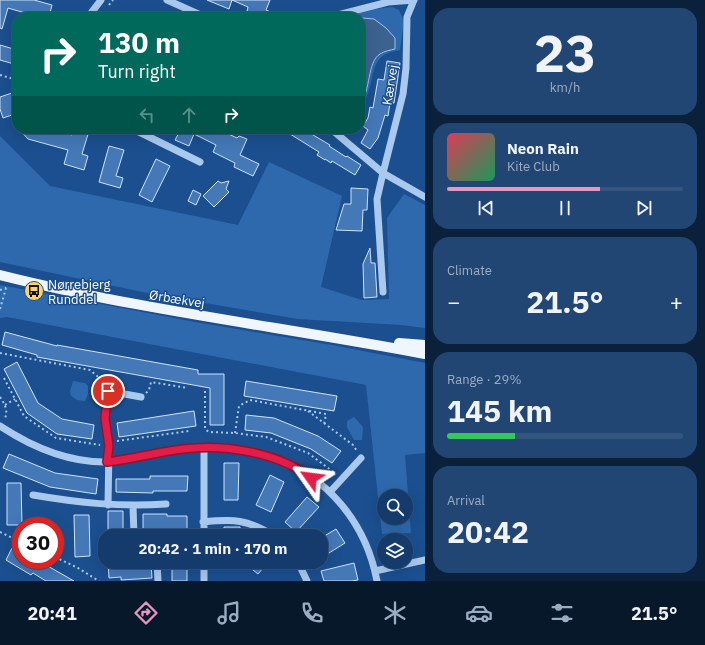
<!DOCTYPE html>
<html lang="en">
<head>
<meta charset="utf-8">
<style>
	body { margin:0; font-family:"IBM Plex Sans",sans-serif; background:#214673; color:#f1f3f6; height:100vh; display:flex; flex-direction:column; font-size:15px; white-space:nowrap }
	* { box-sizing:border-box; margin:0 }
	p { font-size:13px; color:#9dadc1 }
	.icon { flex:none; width:22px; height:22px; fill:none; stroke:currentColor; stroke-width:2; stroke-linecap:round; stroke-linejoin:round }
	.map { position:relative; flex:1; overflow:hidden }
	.panel { display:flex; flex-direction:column; gap:8px; padding:8px; background:#0b203b; width:280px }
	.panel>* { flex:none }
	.guide { position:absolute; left:12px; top:12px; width:353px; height:122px; border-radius:16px; box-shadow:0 4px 16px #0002,0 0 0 1px #33557e; background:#00695c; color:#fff; overflow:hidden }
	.tools { position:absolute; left:377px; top:489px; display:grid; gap:8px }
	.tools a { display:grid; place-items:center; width:36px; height:36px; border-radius:50%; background:#143b6b; box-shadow:0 4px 16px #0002,0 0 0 1px #33557e; font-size:20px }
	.speed { position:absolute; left:12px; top:517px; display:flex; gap:8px; font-size:20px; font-weight:700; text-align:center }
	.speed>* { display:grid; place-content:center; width:52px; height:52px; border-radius:50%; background:#143b6b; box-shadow:0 4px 16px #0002,0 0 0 1px #33557e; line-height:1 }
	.speed .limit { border:6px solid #d22; background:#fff; color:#111 }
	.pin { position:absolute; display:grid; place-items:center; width:34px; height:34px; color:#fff; margin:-17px; border:2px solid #fff; border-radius:50%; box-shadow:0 1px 4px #0007 }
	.me { position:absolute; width:44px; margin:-22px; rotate:301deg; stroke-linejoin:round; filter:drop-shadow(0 0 3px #0008) }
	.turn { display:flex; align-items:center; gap:14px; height:84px; padding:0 20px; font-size:18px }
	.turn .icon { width:52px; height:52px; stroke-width:2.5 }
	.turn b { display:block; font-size:28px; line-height:34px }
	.lanes { display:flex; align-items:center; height:38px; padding:0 20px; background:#0003; justify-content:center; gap:20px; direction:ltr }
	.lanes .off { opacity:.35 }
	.big { font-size:30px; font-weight:700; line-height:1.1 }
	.panel .tile { flex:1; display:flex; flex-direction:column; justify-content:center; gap:6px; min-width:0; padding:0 14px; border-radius:16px; background:#214673 }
	.panel .dial { align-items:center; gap:0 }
	.dial b { font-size:52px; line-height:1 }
	.song { display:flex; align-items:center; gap:12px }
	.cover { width:48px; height:48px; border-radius:6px; background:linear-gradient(135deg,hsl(350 70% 55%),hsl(150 70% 35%)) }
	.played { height:4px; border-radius:2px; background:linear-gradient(90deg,#e797bd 65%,#33557e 65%) }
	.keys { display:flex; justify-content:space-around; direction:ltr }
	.heat { display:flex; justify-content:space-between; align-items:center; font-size:22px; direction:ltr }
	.charge { height:6px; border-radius:3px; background:linear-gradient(90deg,#34c759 29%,#33557e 0) }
	.trip { position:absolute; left:98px; top:529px; width:230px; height:40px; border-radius:16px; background:#143b6b; box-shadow:0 4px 16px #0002,0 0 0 1px #33557e; font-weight:700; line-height:40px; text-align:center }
	.tabs { display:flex; height:64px; justify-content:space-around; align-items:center; background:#08182b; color:#9dadc1 }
	.tabs .icon { width:28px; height:28px }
	.tabs .current { color:#e797bd }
	.tabs b { font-size:18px; color:#f1f3f6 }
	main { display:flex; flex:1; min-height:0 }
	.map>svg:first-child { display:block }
	.green { fill:#2e69ad; fill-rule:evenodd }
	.water { fill:#3c6290; stroke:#9cc4f0 }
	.building { fill:#4478b7; stroke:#cfe3fa }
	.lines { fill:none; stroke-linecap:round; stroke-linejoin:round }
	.path { stroke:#a9c9ee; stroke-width:2; stroke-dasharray:2 3; stroke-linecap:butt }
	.minor { stroke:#a9c9ee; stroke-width:7 }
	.major { stroke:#f0f6ff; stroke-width:10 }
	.route-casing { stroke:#92132f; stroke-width:10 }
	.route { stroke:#e11d48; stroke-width:7 }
	.labels { text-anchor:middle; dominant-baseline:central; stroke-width:3; stroke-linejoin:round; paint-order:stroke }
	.street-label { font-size:13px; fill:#fff; stroke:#1b4f8f }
	.poi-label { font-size:13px; fill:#fff; stroke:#1b4f8f; text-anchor:start }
</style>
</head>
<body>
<main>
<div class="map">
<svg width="425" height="581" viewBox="0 0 425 581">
	<rect width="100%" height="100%" fill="#1b4f8f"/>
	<path class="green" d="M392,7L399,10L404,21L400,50C396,51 392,51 388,53C367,61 376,92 360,106V17H345L376,9Z
		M0,136L50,186L238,225L269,162L342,196L321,287L362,300L389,299L387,218L404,194L425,205V328L401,325L298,319L147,293L0,262Z
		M0,285L195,322L332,345L425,363V453L405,455L411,533L382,534L366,385L7,317L0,318ZM384,496H406V518H384Z
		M73,381L85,383L88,386V394L85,401L77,400L71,396L70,391Z
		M354,417L363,427L362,440H354L347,427V421Z"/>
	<path class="water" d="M363,18L374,19L386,28L395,38V49C391,50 384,51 380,54C367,62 371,91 360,104V19Z"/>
	<path class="building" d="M0,0H34L52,5L49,17H39L8,8L2,29L0,28Z
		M207,0H270L266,10L283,17H248L250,12L247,11L248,7L232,0L229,9Z
		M0,45L17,50L14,64L0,60Z
		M387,61L400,63L394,103H390L388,116L385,115L378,138L370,149L361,143L368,130L363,126L368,118L370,107L373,108L378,79L384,80Z
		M15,92L13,99L16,104L14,110L15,114L3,118L0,109V97Z
		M19,129H52L72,135L74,129H83L89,131L82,154L88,156L84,170L64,164L68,150L28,139Z
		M181,129H218L237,138L239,136L247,139L240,155L259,164L253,176L234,167L235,163L213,152L216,145L194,134L189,146L175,140Z
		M282,129H303L330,145L329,146L346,157L347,156L361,165L355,175L332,161L331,163L325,159V160L317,155L319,152Z
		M109,146L124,150L116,176L123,178L120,188L99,182Z
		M156,159L170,166L152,202L139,195Z
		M218,181L221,183L229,181L226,189L229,192L214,207L203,196Z
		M351,188L368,189L367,210H363L362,231L336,230L344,204H351Z
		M193,190L201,194L196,205L188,201Z
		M370,248L371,263H375L377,297L364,298L363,264Z
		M5,332L57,346V345L198,370V374H224V425H210V388L37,357V355L2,345Z
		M17,362L38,403L62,419L94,425L92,439L57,434L27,413L4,369Z
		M246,381L337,396L334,411L244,396Z
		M194,411L196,426L119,437L117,423Z
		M246,415L274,418L318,436L341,451L332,463L311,449L271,433L245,430Z
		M9,454L55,473L98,479L96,494L50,487L3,468Z
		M224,463H239L238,500H224Z
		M270,475L284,482L271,512L256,505Z
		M150,476H188L187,491H153V493L116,492V479H150Z
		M7,483H21L22,525H7Z
		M307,497L319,507L296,532L285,522Z
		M108,511H123V536L108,535Z
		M143,514H167V516H187V529L143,530Z
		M74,515H89L90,556L75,557Z
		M224,527H240V536H224Z
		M336,529L345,543L321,558V538Z
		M12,548L21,553V560H32L38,563L39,561L74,581H46L33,573L31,575L6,560Z
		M108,562H125V564L151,563L152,578L121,580V577L109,578Z
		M172,562H187V581H172Z
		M243,562H268L258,574Z
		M354,563L358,580L352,581H324L321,571Z"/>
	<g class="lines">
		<path class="path" d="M109,5L113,0
			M0,75L17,80
			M0,290L6,288
			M0,309L6,288H8
			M0,353L90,370L104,382L105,384
			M4,378L24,416L56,438L100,445
			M205,391V429L209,432L235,433L266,437L308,453L336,474
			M146,393L149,390L151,382L188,388
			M0,397C5,404 9,412 4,420
			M5,405L15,399
			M308,411L353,445L357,451
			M235,433L239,406L250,400L326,414L324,425
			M117,441L189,431
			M0,532L21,542
			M55,557L78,568L99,581"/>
		<path class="minor" d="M167,0L205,17
			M88,17L101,0
			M330,17L388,2L414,0
			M133,129L200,162
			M331,129L383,173L403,94L406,68L407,17L414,0
			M383,292L377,199L383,173L425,197
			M0,426C32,447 68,463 108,462C134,461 159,451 185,449C212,447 248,448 273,457C328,477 366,523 377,581
			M330,492L361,458
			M33,495C80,503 119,507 166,504
			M108,505L109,446L105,418L108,391L141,397
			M133,506L134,536
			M203,522C233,519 248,519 274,536
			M204,536V448
			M157,562L158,581
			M204,562V581
			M298,562L307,581
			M375,571L425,560"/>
		<path class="major" d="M0,275C140,310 283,327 425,354
			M399,343L425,345"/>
	</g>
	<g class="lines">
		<g class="route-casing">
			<path id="route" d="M108,391L105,418L109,446L107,462C133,459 157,452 183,449C224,444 278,452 311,478"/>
		</g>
		<use href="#route" class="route"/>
	</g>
	<defs>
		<g id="bus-disc" transform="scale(1)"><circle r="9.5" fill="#ffd166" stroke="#1b4f8f"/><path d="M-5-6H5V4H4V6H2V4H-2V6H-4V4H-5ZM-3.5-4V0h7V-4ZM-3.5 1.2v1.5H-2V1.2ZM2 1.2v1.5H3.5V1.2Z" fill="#111"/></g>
	</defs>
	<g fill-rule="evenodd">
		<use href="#bus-disc" x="34" y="291"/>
	</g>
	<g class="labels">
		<g class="street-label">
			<text transform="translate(390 85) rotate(-81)">Kærvej</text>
			<text transform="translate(177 299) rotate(9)">Ørbækvej</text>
		</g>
		<g class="poi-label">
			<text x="48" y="284">Nørrebjerg<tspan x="48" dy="15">Runddel</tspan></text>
		</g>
	</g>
</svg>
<div class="tools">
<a><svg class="icon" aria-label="search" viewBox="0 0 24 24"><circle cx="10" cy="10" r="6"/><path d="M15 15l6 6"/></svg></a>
<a><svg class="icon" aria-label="layers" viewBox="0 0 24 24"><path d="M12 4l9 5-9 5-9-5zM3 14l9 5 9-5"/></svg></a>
</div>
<div class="speed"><div class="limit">30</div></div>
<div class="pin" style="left:108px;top:391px;background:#d93025"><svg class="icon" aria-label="arrive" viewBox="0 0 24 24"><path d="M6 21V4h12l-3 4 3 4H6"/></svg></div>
<svg class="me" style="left:311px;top:478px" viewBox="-20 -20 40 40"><path d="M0-17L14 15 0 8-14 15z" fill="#e11d48" stroke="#fff" stroke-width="4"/></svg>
<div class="trip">20:42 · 1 min · 170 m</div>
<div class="guide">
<div class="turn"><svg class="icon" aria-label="right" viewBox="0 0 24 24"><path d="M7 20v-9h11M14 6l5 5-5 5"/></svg><div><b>130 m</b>Turn right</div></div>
<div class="lanes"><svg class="icon off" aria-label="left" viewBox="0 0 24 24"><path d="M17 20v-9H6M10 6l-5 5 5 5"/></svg><svg class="icon off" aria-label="ahead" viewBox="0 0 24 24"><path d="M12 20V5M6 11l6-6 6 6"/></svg><svg class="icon" aria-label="right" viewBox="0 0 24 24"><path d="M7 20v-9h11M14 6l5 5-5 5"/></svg></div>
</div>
</div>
<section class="panel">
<div class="tile dial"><b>23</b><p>km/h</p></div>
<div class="tile">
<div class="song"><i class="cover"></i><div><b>Neon Rain</b><p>Kite Club</p></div></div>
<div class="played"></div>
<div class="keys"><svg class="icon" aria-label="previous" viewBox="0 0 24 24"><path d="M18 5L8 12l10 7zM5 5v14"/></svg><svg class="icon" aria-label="pause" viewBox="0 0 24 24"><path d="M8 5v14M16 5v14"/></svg><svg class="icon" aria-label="next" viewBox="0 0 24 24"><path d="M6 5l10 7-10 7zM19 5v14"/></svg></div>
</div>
<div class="tile"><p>Climate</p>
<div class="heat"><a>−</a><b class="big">21.5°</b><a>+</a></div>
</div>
<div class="tile"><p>Range · 29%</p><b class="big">145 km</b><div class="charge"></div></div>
<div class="tile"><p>Arrival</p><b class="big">20:42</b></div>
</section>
</main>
<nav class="tabs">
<b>20:41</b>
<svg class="icon current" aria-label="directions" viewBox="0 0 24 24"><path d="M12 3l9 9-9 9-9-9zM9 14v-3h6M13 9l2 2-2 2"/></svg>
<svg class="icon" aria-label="music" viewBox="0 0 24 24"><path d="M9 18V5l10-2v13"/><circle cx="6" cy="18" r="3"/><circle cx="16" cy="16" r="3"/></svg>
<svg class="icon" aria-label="phone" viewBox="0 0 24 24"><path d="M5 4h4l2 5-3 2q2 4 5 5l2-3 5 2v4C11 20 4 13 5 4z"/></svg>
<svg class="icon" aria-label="climate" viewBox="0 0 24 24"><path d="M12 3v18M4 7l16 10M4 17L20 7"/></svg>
<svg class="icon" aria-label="car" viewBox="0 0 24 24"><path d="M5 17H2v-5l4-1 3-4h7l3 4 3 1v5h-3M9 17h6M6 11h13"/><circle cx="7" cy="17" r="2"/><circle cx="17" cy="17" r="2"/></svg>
<svg class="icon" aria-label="filters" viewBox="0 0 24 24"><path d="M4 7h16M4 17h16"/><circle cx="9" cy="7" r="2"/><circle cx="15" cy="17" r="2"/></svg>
<b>21.5°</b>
</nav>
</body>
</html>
